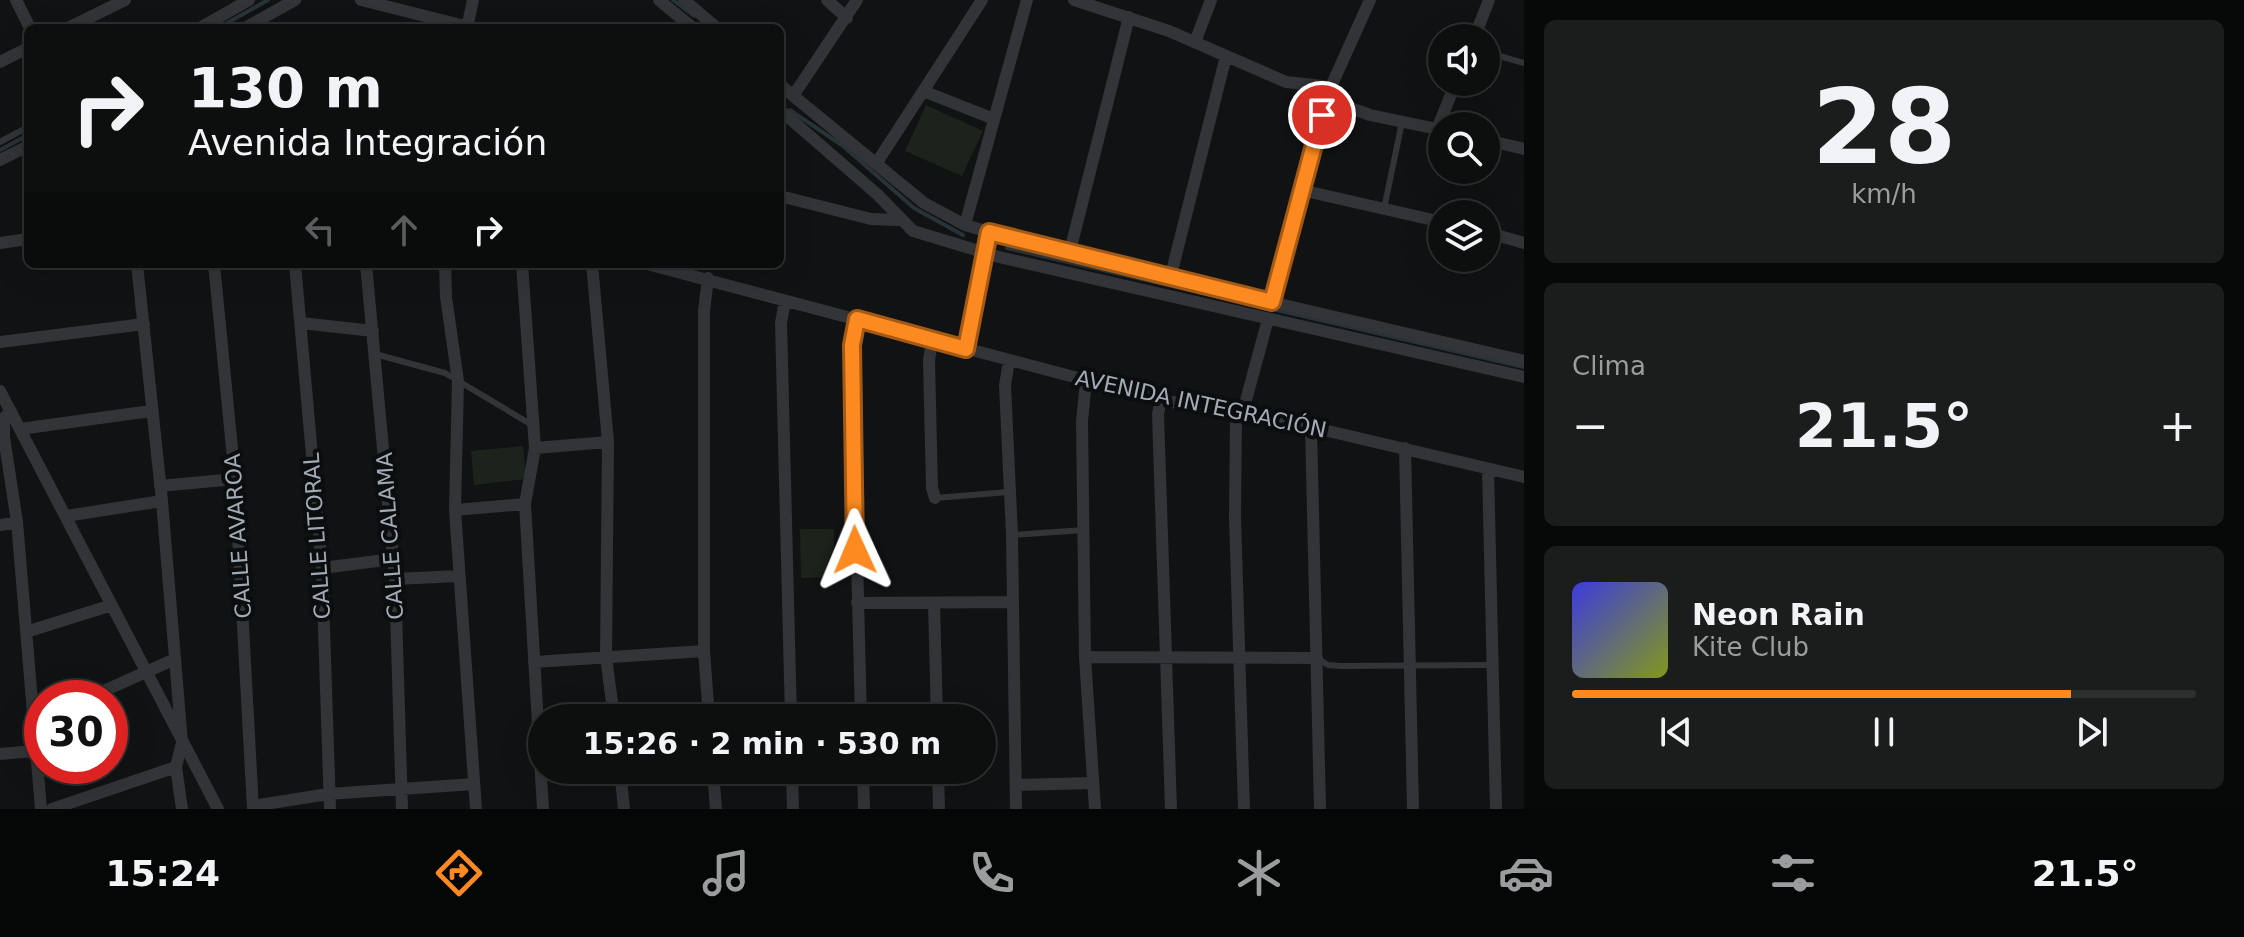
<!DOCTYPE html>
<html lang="es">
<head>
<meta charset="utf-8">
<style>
	body { margin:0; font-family:"DejaVu Sans",sans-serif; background:#1b1c1c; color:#f1f3f6; height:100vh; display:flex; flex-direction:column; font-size:30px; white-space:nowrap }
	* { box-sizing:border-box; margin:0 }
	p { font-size:26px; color:#9a9c9e }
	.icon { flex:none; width:44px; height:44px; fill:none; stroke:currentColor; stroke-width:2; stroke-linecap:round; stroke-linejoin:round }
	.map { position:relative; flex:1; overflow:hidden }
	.sheet { display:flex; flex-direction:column; gap:20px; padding:20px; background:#070808; width:720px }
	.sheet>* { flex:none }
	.banner { position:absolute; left:24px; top:24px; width:760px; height:244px; border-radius:12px; box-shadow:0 8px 32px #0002,0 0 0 2px #2d2e2e; background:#0d0e0e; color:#f1f3f6; overflow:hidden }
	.fabs { position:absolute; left:1428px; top:24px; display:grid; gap:16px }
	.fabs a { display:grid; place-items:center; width:72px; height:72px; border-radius:50%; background:#0d0e0e; box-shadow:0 8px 32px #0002,0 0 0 2px #2d2e2e; font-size:40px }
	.speed { position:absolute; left:24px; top:680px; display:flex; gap:16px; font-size:40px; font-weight:700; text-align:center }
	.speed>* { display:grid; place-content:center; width:104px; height:104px; border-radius:50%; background:#0d0e0e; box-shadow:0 8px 32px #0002,0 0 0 2px #2d2e2e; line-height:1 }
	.speed .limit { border:12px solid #d22; background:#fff; color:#111 }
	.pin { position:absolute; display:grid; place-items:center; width:68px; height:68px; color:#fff; margin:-34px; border:4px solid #fff; border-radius:50%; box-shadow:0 2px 8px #0007 }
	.me { position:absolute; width:88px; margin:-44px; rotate:359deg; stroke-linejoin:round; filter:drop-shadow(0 0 6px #0008) }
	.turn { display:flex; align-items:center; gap:28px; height:168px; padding:0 32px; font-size:36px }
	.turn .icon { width:104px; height:104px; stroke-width:2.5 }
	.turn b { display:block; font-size:56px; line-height:68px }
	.lanes { display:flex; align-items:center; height:76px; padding:0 32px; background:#0003; justify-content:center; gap:40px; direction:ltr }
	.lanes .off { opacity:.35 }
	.big { font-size:60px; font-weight:700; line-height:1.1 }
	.sheet .tile { flex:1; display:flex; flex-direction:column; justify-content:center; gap:12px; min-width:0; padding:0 28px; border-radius:12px; background:#1b1c1c }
	.sheet .dial { align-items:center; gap:0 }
	.dial b { font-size:104px; line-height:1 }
	.song { display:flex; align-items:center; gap:24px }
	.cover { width:96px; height:96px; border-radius:12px; background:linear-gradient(135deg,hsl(240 70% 55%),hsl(70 70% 35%)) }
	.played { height:8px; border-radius:4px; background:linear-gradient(90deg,#fd8a20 80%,#2d2e2e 80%) }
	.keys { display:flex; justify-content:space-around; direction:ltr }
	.heat { display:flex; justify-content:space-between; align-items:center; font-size:44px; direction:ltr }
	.trip { position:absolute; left:528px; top:704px; width:468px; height:80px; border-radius:40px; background:#0d0e0e; box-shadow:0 8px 32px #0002,0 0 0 2px #2d2e2e; font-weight:700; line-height:80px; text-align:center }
	.tabs { display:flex; height:128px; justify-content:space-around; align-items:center; background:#050606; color:#9a9c9e }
	.tabs .icon { width:56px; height:56px }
	.tabs .active { color:#fd8a20 }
	.tabs b { font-size:36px; color:#f1f3f6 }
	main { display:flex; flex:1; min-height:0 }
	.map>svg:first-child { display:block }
	.green { fill:#1c231b }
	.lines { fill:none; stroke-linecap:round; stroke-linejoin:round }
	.stream { stroke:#273337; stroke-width:4 }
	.service { stroke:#323438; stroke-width:6 }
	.minor { stroke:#323438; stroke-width:12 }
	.route-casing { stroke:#a45a15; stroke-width:20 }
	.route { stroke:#fd8a20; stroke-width:14 }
	.labels { text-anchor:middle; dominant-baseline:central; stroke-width:8; stroke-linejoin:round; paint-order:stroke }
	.street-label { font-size:22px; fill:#a2abb5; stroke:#0c0d0e }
</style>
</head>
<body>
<main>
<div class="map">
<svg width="1524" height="809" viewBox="0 0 1524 809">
	<rect width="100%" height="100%" fill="#111213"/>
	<path class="green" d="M926,105L983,131L962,176L905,151Z
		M523,446L526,479L474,485L471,451Z
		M800,529H834V577L801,578Z"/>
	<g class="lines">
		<path class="stream" d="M673,0L694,16
			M218,28L268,0
			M790,110L843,146L914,208L963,235
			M0,150L28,135
			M1007,248L1524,367"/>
		<path class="service" d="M1486,52L1524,63
			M0,142L28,127
			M1384,209L1402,122
			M375,354L445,373L532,425
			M935,498L1009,492
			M1012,535L1084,530
			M1317,658L1328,665L1341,666L1491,665"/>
		<path class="minor" d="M16,0L30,28
			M361,0L473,28
			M659,0L693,28
			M684,0L717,28
			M827,0L847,18
			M1074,0L1169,31L1286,82L1323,86L1345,106L1370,115L1442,130
			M68,28L125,0
			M200,28L249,0
			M245,28L295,0
			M467,28L473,0
			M1474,38L1489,0
			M1195,42L1211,0
			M0,62L28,48
			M780,85L924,203L965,225L1069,255L1524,361
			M923,91L994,119
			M793,96L857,0
			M780,110L878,195L913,231L999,257L1524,377
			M1437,129L1456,82
			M1486,140L1524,149
			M0,160L28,146
			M876,164L982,0
			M1301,190L1442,222
			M780,196L871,219L899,220
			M965,225L1027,0
			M1486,232L1524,243
			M0,243L28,239
			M1069,255L1129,17
			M137,264L162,501L182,743L176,767L182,809
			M214,264L235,479L253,809
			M295,264L322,568L330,809
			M366,264L395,579L402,809
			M445,264L446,297L458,381L455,510L476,809
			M522,264L535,448L525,504L543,809
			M592,264L608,442L606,657L614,718
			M647,264L1161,400L1311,427L1524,477
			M708,278L704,311V651L709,718
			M1170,279L1226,56
			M785,301L781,323L791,718
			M1272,302L1329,91L1370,0
			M857,319L853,333V396L861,718
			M301,323L373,331
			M932,339L929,361L932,488L935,498
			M0,342L144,324
			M966,349L989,232
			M1009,361L1005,385L1012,535L1016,809
			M1086,381L1082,421L1085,657L1095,809
			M0,391L218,809
			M1161,400L1158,414L1171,809
			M11,411L4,418V437L17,522L41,809
			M1236,414L1235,517L1244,809
			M1242,415L1268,319
			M1311,427L1320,809
			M20,429L151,411
			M535,448L608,442
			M1405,448L1413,809
			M1488,469L1496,809
			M160,486L235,479
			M455,510L525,504
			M66,516L162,501
			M0,525L17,522
			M322,568L393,559
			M395,579L459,576
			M857,603L1013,602
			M934,603L937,718
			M26,632L112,605
			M1085,657L1317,658
			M534,662L704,651
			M88,698L175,659
			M0,754L34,751
			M620,770L624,809
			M713,770L716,809
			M792,770L793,809
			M863,770L864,809
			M938,770L939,809
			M1016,785L1093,783
			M253,806L328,794L474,784
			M52,809L176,767"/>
	</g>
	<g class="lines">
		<g class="route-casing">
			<path id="route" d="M855,550L852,345L857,319L966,349L989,232L1272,302L1322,115"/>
		</g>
		<use href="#route" class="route"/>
	</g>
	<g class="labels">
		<g class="street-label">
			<text transform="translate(1201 404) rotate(12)">AVENIDA INTEGRACIÓN</text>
			<text transform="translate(238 536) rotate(-94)">CALLE AVAROA</text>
			<text transform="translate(317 536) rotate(-94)">CALLE LITORAL</text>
			<text transform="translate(390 536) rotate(-94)">CALLE CALAMA</text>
		</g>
	</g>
</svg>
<div class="fabs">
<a><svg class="icon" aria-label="sound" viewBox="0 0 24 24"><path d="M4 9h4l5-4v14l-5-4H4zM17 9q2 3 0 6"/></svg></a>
<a><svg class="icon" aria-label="search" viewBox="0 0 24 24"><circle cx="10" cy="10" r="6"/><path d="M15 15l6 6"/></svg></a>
<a><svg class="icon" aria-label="layers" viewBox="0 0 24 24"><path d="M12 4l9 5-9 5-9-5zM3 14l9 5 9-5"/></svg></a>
</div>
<div class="speed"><div class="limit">30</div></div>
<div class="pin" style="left:1322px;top:115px;background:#d93025"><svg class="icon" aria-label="arrive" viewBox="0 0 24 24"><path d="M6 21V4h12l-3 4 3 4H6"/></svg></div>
<svg class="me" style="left:855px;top:550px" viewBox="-20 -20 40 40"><path d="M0-17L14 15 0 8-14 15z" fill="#fd8a20" stroke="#fff" stroke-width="4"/></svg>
<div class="trip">15:26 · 2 min · 530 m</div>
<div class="banner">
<div class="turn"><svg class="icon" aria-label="right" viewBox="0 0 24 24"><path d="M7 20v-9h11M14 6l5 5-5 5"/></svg><div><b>130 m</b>Avenida Integración</div></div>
<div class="lanes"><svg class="icon off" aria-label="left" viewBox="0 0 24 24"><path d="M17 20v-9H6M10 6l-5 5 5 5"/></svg><svg class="icon off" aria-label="ahead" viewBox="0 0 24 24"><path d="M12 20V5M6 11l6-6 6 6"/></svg><svg class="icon" aria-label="right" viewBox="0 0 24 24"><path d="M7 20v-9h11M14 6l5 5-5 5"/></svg></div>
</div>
</div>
<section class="sheet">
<div class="tile dial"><b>28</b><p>km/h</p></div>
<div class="tile"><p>Clima</p>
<div class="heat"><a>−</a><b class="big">21.5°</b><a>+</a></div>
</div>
<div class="tile">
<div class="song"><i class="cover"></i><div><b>Neon Rain</b><p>Kite Club</p></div></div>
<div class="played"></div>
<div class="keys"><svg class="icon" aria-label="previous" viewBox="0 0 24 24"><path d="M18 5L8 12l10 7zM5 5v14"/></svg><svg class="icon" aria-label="pause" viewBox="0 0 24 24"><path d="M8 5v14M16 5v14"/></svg><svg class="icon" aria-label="next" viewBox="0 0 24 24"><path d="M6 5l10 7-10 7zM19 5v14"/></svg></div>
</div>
</section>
</main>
<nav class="tabs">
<b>15:24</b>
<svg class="icon active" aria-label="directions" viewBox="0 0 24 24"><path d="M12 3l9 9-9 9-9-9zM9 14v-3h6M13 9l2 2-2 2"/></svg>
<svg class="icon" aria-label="music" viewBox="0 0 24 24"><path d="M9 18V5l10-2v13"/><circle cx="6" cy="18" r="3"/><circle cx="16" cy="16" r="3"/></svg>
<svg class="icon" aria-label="phone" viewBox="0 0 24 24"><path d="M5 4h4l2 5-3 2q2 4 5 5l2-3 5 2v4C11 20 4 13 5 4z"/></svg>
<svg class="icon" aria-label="climate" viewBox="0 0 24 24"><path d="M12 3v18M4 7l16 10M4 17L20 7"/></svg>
<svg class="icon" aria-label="car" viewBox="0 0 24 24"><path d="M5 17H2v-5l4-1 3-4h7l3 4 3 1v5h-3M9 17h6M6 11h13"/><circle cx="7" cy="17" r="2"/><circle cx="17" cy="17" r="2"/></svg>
<svg class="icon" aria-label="filters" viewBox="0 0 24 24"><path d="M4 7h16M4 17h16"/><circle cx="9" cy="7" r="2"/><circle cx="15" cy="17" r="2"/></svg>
<b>21.5°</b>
</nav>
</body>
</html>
